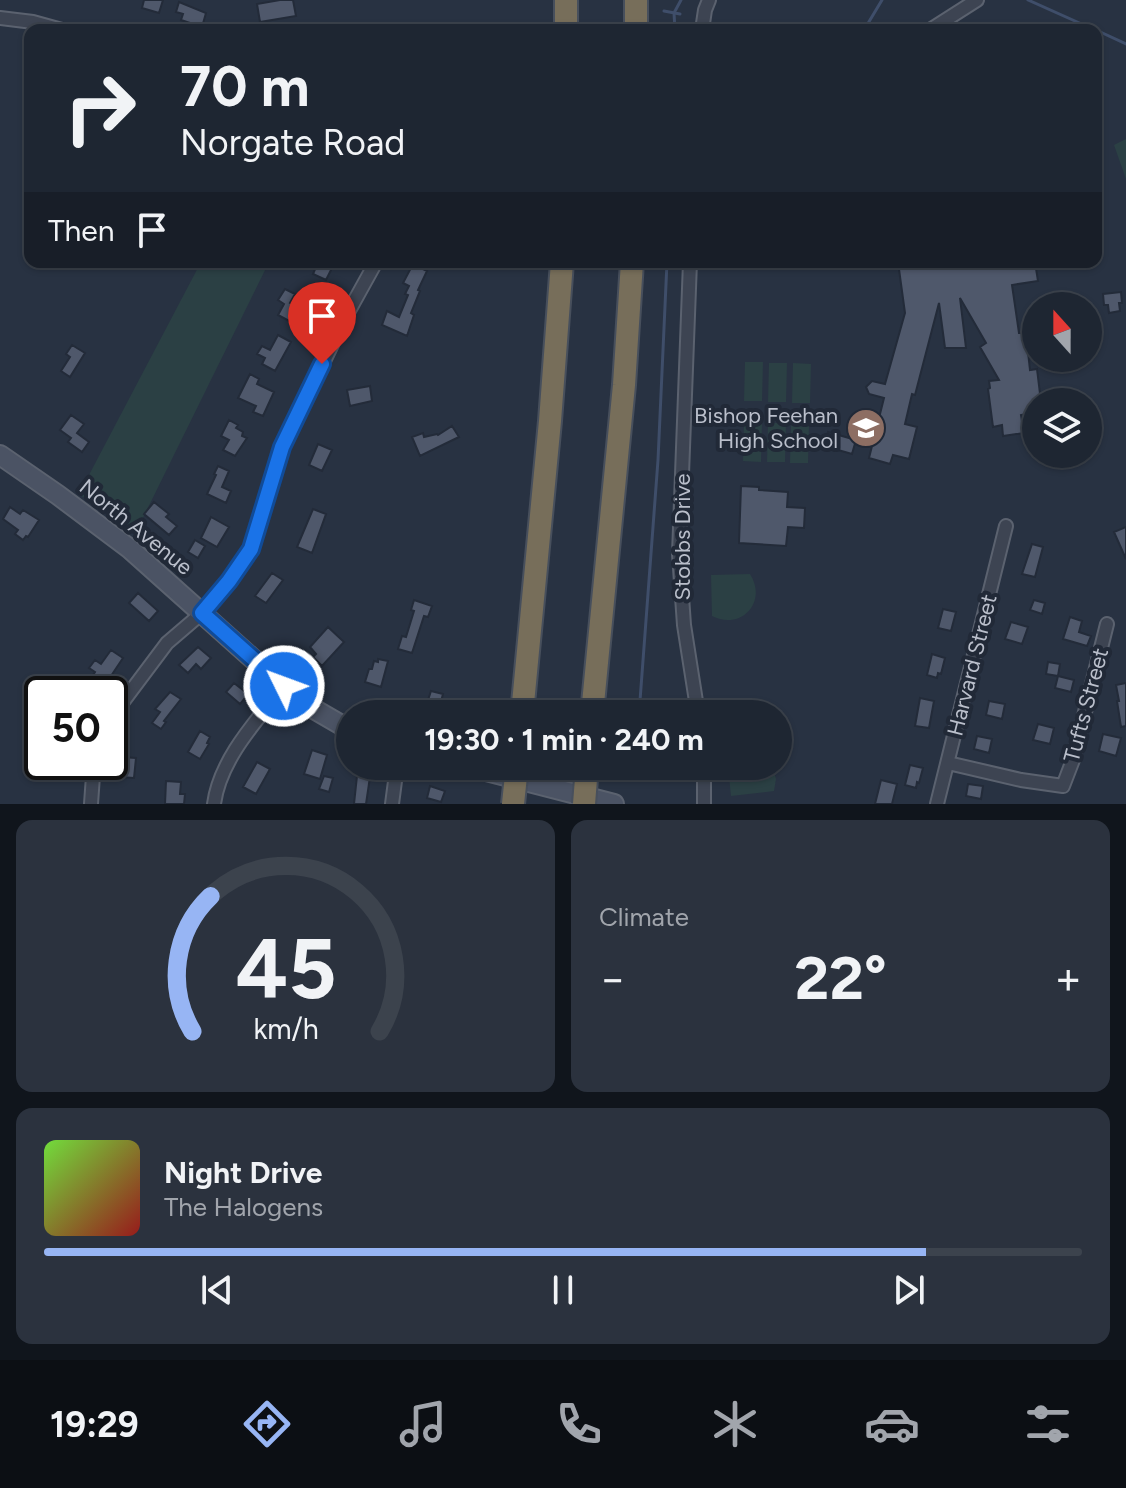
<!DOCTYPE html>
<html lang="en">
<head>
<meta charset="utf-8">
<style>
	body { margin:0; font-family:Figtree,sans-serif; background:#2b323e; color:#f1f3f6; height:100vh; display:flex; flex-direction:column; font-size:30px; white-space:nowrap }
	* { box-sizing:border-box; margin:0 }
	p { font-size:26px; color:#a1a5ac }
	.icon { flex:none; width:44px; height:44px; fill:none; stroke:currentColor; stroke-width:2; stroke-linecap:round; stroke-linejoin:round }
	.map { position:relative; height:804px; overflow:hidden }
	.drawer { display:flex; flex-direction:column; gap:16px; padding:16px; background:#10151c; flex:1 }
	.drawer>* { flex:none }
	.hud { position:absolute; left:24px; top:24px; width:1078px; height:244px; border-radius:16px; box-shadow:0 2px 6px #0004,0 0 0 2px #3c434d; background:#1e2632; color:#f1f3f6; overflow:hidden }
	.needle { width:52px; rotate:339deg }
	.controls { position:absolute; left:1022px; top:292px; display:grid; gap:16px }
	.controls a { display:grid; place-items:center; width:80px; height:80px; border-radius:50%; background:#1e2632; box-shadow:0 2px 6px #0004,0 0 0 2px #3c434d; font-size:40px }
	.speed { position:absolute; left:24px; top:676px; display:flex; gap:16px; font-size:40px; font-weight:700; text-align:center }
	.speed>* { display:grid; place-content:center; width:104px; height:104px; border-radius:50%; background:#1e2632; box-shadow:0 2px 6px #0004,0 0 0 2px #3c434d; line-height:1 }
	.speed .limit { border:4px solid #111; border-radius:12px; background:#fff; color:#111 }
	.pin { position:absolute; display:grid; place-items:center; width:68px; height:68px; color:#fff; margin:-82px -34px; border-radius:50% 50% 50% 0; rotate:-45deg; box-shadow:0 0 8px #0007 }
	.pin .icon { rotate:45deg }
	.me { position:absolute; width:88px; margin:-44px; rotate:312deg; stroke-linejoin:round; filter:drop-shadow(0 0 6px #0008) }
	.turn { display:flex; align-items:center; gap:28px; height:168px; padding:0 24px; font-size:36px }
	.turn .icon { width:104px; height:104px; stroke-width:2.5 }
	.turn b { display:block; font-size:56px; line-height:68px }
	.then { display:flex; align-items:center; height:76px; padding:0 24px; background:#0003; gap:16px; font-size:30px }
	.big { font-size:60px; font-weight:700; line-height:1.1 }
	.drawer .tile { flex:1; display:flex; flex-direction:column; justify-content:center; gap:12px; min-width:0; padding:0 28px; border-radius:16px; background:#2b323e }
	.drawer .dial { align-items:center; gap:0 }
	.dial svg { height:208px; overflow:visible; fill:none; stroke:#3c434d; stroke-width:7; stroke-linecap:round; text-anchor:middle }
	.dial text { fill:#f1f3f6; stroke:none }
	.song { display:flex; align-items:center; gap:24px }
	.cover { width:96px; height:96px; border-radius:12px; background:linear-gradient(135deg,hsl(100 70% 55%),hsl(0 70% 35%)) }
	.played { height:8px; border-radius:4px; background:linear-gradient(90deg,#97b5f4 85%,#3c434d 85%) }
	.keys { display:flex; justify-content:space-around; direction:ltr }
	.heat { display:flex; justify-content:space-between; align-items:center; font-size:44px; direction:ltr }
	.drawer .tiles { flex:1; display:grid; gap:16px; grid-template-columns:1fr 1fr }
	.tile:last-child { grid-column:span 2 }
	.trip { position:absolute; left:336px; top:700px; width:456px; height:80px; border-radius:40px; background:#1e2632; box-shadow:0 2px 6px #0004,0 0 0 2px #3c434d; font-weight:700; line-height:80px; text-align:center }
	.dock { display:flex; height:128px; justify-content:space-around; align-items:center; background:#0c0f14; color:#a1a5ac }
	.dock .icon { width:56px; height:56px }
	.dock .current { color:#97b5f4 }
	.dock b { font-size:36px; color:#f1f3f6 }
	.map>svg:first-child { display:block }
	.green { fill:#2b4044 }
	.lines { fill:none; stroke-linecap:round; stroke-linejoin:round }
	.stream { stroke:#3f4e6a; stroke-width:3 }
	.building { fill:#4f586b; stroke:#232b39; stroke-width:2 }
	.street-casing { stroke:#5b626f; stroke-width:16 }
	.secondary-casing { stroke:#5b626f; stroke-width:22 }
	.highway-casing { stroke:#474f5c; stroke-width:26 }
	.street { stroke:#3d4452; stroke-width:12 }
	.secondary { stroke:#4b5364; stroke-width:18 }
	.highway { stroke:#776e5a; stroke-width:22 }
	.highway-bridge-casing { stroke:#474f5c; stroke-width:26; stroke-linecap:butt }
	.highway-bridge { stroke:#776e5a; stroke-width:22 }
	.route-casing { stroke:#114b97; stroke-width:20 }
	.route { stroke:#1a73e8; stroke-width:14 }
	.labels { text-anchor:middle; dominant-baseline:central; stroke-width:8; stroke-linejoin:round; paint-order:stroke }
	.poi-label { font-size:22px; fill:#babfcb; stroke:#212937; text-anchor:end }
	.street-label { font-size:22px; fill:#babfcb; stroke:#212937 }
</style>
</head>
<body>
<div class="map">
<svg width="1126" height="804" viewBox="0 0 1126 804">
	<rect width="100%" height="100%" fill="#283242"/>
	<path class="green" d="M1126,139V179L1114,145Z
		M201,262H269L135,534L79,494Z
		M745,362H763L762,401H744Z
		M769,363H787L786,402H768Z
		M793,363L811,364L810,403H792Z
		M744,422L762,423L761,462L743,461Z
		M768,423H786L785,462H767Z
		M791,423L809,424L808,463H790Z
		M750,574C768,602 741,631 712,616L711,575Z
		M728,766H772L776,779L774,791L731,796Z"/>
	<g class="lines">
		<path class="stream" d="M1028,0L1095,30
			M664,11L680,14
			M722,25H759L769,30
			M675,30L674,13L681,0
			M864,30L882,0
			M1096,30L1126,44
			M639,714L658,460L667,262
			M634,780L635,766"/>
	</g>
	<path class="building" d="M144,0H163L159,13L142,8Z
		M280,0H293L296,16L260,22L257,4Z
		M179,2L206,13L202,27L181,20L183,14L176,12Z
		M318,262L332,268L326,280L313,274Z
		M898,262H1035L1038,281L1012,285L1019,333H1026L1030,370L1037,369L1041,402H1036V412L1021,415L1024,433L1003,436L1002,425L993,427L988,389L990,388L989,381L999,380L980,347L986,343L960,298L966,348H945L939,303L915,395L912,394L905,424L917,427L909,459L893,455L890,464L869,458L884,398L869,394L866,387L872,381L885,384L905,313Z
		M413,264L427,271L418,290L420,291L411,313L414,315L407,336L382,325L387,311L399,317L408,295L405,294L409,286L403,283Z
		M285,289L295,294L290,303L298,308L291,322L278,315L284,304L278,300Z
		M1121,292L1122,303H1119L1120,311L1109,313L1108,305H1104L1103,294Z
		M278,335L291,342L275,371L262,364L265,358L257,354L262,346L270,350Z
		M72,345L85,353L70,377L61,371L70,357L66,354Z
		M250,374L259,379L257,384L274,392L263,416L253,412L256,406L238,398Z
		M370,386L372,401L350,406L347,390Z
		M71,415L84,424L77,433L89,442L82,452L68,442L71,438L60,430Z
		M229,420L238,425L236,428L243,432L242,436L247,438L235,456L223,450L229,440L221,436Z
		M452,426L459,437L420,456L412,437L423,433L424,437L437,434L438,435Z
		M828,432L856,440L852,454L824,446Z
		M318,444L332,450L322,471L309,465Z
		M218,466L229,471L222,487L231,491L226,503L207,494L216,475L214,474Z
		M741,486L759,487V490L788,492L787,507L805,508L804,528L788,527L786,546L739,543Z
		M154,502L169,514L166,517L177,526L169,535L144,514Z
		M10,507L20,514L23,510L39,520L28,537L26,536L23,540L15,534L18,530L3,519Z
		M313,509L326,514L312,553L297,547Z
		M211,517L229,527L217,547L201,538Z
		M1126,527V559L1114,532Z
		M195,540L205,546L198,558L188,552Z
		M1032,544L1043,547L1035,577L1022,574Z
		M272,573L283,580L266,603L255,596Z
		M138,593L158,611L149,621L129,603Z
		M414,600L432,606L428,617L424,616L412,653L398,649L402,636L406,637L414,611L411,610Z
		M1034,600L1045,603L1042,614L1030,610Z
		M943,609L956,612L951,631L938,628Z
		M1070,617L1082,621L1079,632L1091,636L1087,646L1063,639Z
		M1011,622L1028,627L1022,644L1005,639Z
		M328,627L344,642L322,666L313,657L316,654L310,647Z
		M198,647L211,658L201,669L196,664L188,673L179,665Z
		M111,650L123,658L103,688L90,680L95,672L89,668L95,660L101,664Z
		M932,654L945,658L941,674L938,673L937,678L927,675Z
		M378,659L388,661L381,687L365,682L369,669H372L374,661L378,662Z
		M1048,662L1060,664L1058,676L1046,674Z
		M1058,676L1074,680L1071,692L1055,688Z
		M234,683L248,694L240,704L226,692Z
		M1126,683V726L1121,727L1117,701H1119L1116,685Z
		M431,691L443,694L439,709L446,711L445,714H419L422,705L426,706Z
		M170,692L181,699L164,721L166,722L161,729L152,723L160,712L155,709Z
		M920,698L934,701L929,728L915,726Z
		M989,701L1005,704L1002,719L986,715Z
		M1038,724L1054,728L1050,744L1033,740Z
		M200,731L210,737L207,743L209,744L200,759L188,752Z
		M1103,734L1121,738L1116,756L1099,751Z
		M977,736L992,739L989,753L974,749Z
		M312,750L327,755L320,779L304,774Z
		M122,757L136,758L134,778L120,777Z
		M50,762H66V772H50Z
		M257,762L270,769L256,794L243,787Z
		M910,765L923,768L919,783L917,782L916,788L905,785Z
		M324,776L333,778L329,792L319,789Z
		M357,776L370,777L366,804H354Z
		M881,780L897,784L892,804H875Z
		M166,781L181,782L180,794H185L184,804H165Z
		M968,784L983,786L981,799L966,796Z
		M430,786L445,791L441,802L427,798Z"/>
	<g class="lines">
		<g class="street-casing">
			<path id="street" d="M0,18L33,22L62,30
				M702,30L705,10L709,0
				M930,30L977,0
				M690,262L679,554L684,625L698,714
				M110,719L167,643L202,613L229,581L251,549L282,447L345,318L376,262
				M948,763L1021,780L1063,786L1073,760L1107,624
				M704,766V804
				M91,804L94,762
				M214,804C220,759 257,720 284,686
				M392,804L397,766
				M937,804L1006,526"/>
		</g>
		<g class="secondary-casing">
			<path id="secondary" d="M0,455L58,495L130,549L300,701L350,730
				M467,766L614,804"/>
		</g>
		<g class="highway-casing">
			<path id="highway" d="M566,0V30
				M636,0V30
				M522,714L550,421L562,262
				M592,714L624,385L632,262"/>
		</g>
		<use href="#street" class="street"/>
		<use href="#secondary" class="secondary"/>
		<use href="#highway" class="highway"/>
		<g class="highway-bridge-casing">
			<path id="highway-bridge" d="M513,804L517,766
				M584,804L587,766"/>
		</g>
		<use href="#highway-bridge" class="highway-bridge"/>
	</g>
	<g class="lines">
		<g class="route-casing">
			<path id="route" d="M284,686L202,613L229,581L251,549L282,447L322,364"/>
		</g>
		<use href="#route" class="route"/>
	</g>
	<defs>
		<g id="school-disc" transform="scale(2)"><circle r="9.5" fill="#8d6e63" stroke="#212937"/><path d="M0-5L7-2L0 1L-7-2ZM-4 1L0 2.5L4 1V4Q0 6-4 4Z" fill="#fff"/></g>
	</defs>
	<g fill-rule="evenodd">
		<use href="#school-disc" x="866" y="428"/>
	</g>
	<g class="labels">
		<g class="poi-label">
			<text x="838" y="415">Bishop Feehan<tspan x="838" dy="25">High School</tspan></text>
		</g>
		<g class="street-label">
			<text transform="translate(136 527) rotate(39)">North Avenue</text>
			<text transform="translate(682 537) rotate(-90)">Stobbs Drive</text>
			<text transform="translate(972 665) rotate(-76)">Harvard Street</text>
			<text transform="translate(1086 705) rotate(-75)">Tufts Street</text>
		</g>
	</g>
</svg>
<div class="controls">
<a><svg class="needle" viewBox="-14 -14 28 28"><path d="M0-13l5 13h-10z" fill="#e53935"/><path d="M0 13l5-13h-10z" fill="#a1a5ac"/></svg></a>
<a><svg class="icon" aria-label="layers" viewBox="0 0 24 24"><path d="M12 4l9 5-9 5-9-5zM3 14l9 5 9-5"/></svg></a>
</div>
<div class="speed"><div class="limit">50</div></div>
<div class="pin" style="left:322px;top:364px;background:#d93025"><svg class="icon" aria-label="arrive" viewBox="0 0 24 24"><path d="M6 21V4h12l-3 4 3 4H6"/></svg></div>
<svg class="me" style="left:284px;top:686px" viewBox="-20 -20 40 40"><circle r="17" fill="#1a73e8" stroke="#fff" stroke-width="3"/><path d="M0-11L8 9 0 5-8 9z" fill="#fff"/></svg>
<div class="trip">19:30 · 1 min · 240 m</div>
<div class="hud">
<div class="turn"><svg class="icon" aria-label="right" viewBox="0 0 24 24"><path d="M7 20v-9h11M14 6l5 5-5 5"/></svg><div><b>70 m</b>Norgate Road</div></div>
<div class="then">Then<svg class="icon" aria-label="arrive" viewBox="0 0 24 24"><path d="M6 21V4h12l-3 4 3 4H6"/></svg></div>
</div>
</div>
<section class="drawer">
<div class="tiles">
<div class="tile dial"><svg viewBox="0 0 100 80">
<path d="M14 69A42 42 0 1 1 86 69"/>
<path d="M14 69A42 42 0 0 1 21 17" stroke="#97b5f4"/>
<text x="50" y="56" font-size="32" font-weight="700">45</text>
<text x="50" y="72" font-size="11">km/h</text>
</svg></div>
<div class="tile"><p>Climate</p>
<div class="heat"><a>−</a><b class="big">22°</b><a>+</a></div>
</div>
<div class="tile">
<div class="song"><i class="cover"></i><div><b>Night Drive</b><p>The Halogens</p></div></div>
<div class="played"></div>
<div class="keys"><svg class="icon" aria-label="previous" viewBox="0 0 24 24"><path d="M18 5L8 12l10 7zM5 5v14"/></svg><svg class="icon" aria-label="pause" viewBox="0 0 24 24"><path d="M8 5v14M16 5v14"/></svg><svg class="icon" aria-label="next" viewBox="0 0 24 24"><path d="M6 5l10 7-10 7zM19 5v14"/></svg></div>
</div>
</div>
</section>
<nav class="dock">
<b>19:29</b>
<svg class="icon current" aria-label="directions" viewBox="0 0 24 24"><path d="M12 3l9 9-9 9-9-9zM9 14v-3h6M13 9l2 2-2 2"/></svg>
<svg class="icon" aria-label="music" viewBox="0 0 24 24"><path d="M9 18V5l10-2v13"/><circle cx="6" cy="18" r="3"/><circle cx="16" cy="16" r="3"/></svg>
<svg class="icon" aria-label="phone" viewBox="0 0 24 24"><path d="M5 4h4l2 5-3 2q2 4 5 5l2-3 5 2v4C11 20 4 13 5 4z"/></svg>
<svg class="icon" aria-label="climate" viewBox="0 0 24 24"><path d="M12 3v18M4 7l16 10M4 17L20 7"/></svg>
<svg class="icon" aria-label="car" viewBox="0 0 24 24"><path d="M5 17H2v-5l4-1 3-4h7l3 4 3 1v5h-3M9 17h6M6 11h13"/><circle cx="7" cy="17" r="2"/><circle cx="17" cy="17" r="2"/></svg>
<svg class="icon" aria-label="filters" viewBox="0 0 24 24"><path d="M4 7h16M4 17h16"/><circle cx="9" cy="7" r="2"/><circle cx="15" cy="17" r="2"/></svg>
</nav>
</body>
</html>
